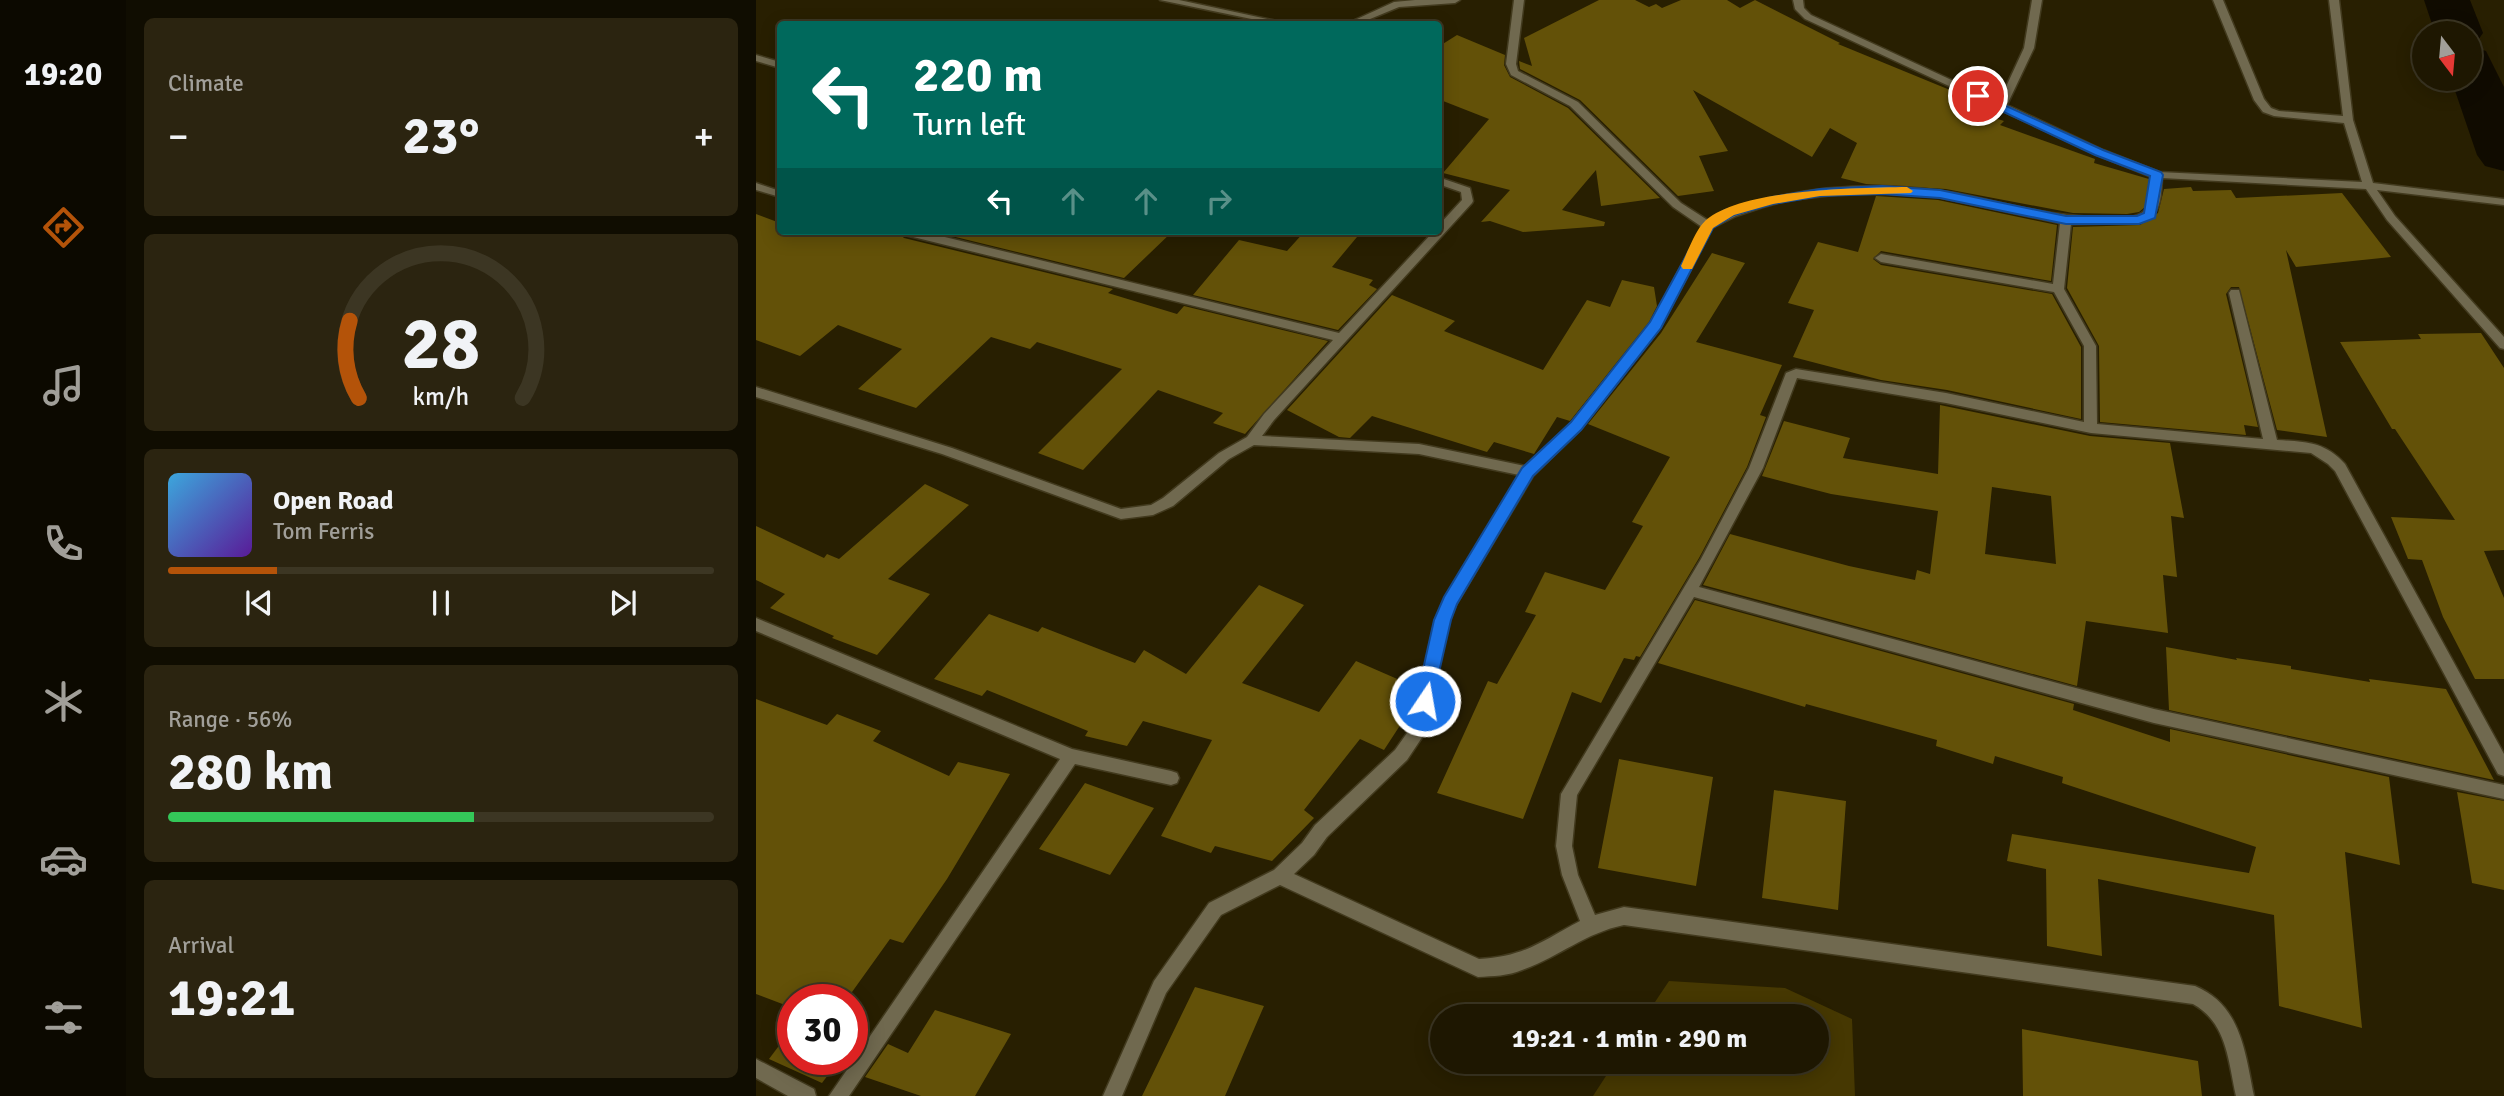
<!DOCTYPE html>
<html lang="en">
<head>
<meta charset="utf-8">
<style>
	body { margin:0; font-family:Signika,sans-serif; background:#2b2410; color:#f1f3f6; height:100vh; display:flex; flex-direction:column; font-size:26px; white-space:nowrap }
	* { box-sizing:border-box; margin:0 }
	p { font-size:23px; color:#a19f99 }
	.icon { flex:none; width:38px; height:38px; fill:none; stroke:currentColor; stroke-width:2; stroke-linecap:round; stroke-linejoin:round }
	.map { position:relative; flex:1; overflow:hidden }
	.details { display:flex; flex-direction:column; gap:18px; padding:18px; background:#100d01; width:630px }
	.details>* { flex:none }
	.top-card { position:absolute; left:21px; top:21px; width:665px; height:214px; border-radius:7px; box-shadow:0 4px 18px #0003,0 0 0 2px #3c3623; background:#00695c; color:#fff; overflow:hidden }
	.needle { width:46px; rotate:164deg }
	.buttons { position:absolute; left:1656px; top:21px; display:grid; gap:14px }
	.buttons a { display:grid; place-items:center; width:70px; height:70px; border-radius:50%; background:#1e1701; box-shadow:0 4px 18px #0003,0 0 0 2px #3c3623; font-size:35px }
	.speed { position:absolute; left:21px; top:984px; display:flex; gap:14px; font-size:35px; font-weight:700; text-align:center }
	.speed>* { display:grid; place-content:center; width:91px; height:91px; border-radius:50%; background:#1e1701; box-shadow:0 4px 18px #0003,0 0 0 2px #3c3623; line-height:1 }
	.speed .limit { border:10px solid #d22; background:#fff; color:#111 }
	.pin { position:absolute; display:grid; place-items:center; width:60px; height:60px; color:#fff; margin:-30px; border:4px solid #fff; border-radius:50%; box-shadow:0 2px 7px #0007 }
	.me { position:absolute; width:77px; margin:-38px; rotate:12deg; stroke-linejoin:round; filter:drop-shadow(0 0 5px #0008) }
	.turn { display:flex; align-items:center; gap:24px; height:147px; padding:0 21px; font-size:32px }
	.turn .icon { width:91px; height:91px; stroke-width:2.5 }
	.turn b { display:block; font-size:49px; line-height:60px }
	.lanes { display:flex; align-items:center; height:66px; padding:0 21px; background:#0003; justify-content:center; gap:35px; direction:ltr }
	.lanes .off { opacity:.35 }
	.big { font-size:52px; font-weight:700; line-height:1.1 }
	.details .card { flex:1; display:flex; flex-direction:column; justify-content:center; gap:10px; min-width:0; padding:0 24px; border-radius:10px; background:#2b2410 }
	.details .dial { align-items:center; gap:0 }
	.dial svg { height:182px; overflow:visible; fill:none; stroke:#3c3623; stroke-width:7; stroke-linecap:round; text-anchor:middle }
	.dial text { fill:#f1f3f6; stroke:none }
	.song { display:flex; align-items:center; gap:21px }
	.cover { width:84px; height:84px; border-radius:10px; background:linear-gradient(135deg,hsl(200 70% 55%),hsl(270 70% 35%)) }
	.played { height:7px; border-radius:4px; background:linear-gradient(90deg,#b45309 20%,#3c3623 20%) }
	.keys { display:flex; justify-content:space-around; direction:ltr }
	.heat { display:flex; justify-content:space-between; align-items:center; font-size:38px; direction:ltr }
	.charge { height:10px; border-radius:5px; background:linear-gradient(90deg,#34c759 56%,#3c3623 0) }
	.trip { position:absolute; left:674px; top:1004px; width:399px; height:70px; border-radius:35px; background:#1e1701; box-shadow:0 4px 18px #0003,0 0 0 2px #3c3623; font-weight:700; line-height:70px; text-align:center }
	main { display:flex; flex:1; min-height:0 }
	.tab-bar { display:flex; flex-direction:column; width:126px; justify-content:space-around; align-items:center; background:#0c0900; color:#a19f99 }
	.tab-bar .icon { width:49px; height:49px }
	.tab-bar .current { color:#b45309 }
	.tab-bar b { font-size:32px; color:#f1f3f6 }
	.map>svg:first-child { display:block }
	.green { fill:#463802 }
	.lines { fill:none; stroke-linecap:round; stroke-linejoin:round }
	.river { fill:#100b00; fill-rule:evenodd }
	.building { fill:#635108; fill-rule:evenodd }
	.minor-casing { stroke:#423a1e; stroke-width:3 }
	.minor { fill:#70694f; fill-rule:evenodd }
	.route { fill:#1a73e8; stroke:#114b97; stroke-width:2 }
	.slow { fill:#f59e0b }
</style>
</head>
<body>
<main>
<nav class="tab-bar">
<b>19:20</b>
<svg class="icon current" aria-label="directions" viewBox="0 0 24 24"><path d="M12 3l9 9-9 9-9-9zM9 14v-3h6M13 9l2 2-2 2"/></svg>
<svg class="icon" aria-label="music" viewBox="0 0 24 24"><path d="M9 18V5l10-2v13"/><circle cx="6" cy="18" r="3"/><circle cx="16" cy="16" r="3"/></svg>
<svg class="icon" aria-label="phone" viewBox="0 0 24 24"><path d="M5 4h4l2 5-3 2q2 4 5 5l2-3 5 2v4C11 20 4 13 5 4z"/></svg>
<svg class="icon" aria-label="climate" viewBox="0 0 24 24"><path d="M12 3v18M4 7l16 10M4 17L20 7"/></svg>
<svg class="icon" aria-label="car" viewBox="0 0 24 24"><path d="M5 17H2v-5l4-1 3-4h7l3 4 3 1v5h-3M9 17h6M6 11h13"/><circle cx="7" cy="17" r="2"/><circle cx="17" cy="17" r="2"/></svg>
<svg class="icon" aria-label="filters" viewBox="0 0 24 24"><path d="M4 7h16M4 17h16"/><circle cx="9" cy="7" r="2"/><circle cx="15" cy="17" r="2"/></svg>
</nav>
<section class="details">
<div class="card"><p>Climate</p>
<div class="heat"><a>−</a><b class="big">23°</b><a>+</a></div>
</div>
<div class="card dial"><svg viewBox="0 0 100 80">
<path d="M14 69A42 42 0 1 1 86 69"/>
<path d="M14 69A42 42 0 0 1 10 35" stroke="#b45309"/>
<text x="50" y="56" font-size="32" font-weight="700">28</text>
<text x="50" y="72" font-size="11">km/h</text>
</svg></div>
<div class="card">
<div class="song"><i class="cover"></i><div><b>Open Road</b><p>Tom Ferris</p></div></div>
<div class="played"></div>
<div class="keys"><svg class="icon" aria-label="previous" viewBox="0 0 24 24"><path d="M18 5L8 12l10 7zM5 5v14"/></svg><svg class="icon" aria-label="pause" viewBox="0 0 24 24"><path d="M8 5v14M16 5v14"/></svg><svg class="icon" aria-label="next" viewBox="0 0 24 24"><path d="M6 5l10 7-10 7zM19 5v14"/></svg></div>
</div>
<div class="card"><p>Range · 56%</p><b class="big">280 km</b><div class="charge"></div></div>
<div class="card"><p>Arrival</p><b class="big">19:21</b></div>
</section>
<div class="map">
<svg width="1748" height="1096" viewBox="0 0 1748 1096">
	<rect width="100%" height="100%" fill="#281f01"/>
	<path class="green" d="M913,981L1029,988L1096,1019L1099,1096H837L859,1062H1060V1017H889Z"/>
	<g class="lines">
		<path class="river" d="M1668,0H1714L1727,33L1720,43L1713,45V33H1679Z
			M1713,46L1730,51L1748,87V171L1729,166L1721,155L1695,79H1713Z"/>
	</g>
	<path class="building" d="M843,0H879L893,7L900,4L906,8L925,0H971L984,8L999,0L1084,43L1082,44L1211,97L1203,106L1248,121L1244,125L1339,159L1338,163L1393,179L1389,207L1383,212L1371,214L1317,213L1190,189L1110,184L1085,178L1101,143L1074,128L1056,157L937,90L972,151L943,156L958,191L922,196L824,100L764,69L763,61L776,66L768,38Z
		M701,35L749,55L748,65L754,77L812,108L904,198L845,206L840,170L806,210L849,222L848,226L767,232L734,221L725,222L754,190L687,173L733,119L682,99V47Z
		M1435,187L1437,191L1475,190L1480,198L1586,193L1635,257L1540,267L1530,250L1571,437L1521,430L1483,287H1475L1470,294L1502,427L1488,425L1490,435L1344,422L1343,346L1311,288L1317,227L1384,225L1402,213L1408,189Z
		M1120,196L1182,200L1301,225L1295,281L1125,251L1117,259L1125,265L1296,294L1325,347V419L1191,390L1125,380L1037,357L1058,310L1032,303L1062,242L1102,252Z
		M0,214L24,223V231H141L148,238L357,289L352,293L421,314L428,306L572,341L489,434L457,423L467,413L402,390L327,470L282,453L366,369L281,342L274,349L235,337L160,408L102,389L146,349L82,325L44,356L0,340Z
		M175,231H417L368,278Z
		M549,231H606L576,267L617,280L613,285L621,289L582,330L437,295L483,240L531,251Z
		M956,253L989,263L940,342L1026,365L1004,415L1010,417L991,467L943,558L884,657L880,656L878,660L868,658L845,703L816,692L767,819L681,793L732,681L741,684L780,615L769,612L789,572L849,590L887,526L876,522L914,457L832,424L905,333Z
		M866,280L898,287L901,306L893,322L814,421L801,417L778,454L738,442L731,452L616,416L594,438L583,437L531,410L636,295L699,321L688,331L787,370L831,300L854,307Z
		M1725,333L1748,368V550L1728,551L1748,598V679H1719L1687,617L1666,560L1652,559L1635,517L1699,520L1639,429H1636L1584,342L1665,339L1662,334Z
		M1184,405L1334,436L1414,443L1428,518L1415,516L1421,577L1407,575L1412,633L1330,621L1321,686L947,585L974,534L1093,566L1159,580L1161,570L1174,574L1182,511L1075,494L1006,476L1028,421L1094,438L1087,458L1182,474ZM1236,487L1295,496L1300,564L1229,554Z
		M169,484L213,505L132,579L174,594L121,655L76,638L78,636L14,608L29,594L0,580V526L68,558L71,554L83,559Z
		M503,585L548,605L486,683L563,712L600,661L662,688L658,704L628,750L604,739L548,810L558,818L516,861L459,846L455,853L405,836L456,740L387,721L371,746L329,736L332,731L231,690L226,696L178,679L233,614L282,632L286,627L379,663L388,650L430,674Z
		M939,600L1318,704L1317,710L1414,742V729L1633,777L1644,865L1589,852L1606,1028L1523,1006L1518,915L1342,879L1346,956L1291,946L1290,869L1251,861L1256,834L1493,873L1500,847L1306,783L1307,777L1239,756L1237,764L1180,746L1181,740L1050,704L1049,707L902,663Z
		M1410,647L1481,660L1480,658L1535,666V669L1614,682L1613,679L1690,689L1738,780L1413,710Z
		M0,699L71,725L81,714L125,731L117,741L193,776L202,762L254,774L191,879L147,943L134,939L91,999H37V1008L0,994Z
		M863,759L957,777L940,886L842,868Z
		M329,783L398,808L354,875L283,849Z
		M1018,790L1090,801L1082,910L1006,898Z
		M1701,792L1748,801V890L1716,883Z
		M439,987L508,1006L469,1096H386Z
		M179,1010L255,1034L219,1096H165L109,1077L132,1044L152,1053Z
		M37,1027V1059H95L88,1070L78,1067L66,1083L13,1059Z
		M1266,1029L1442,1061L1446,1096H1267Z"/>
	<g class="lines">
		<g class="minor-casing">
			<path id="minor" d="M404,0H423L535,24H519Z
				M659,0H704L699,3L643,7L602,24H590L638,2Z
				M758,0H768L760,64L762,71L822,102L925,203L953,221C1006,194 1065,186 1124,186C1149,187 1174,189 1199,193C1254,204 1301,219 1357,217C1370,217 1383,219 1391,208L1396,177L1339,154L1049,19L1039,9L1037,0H1047L1048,8L1055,15L1243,102L1268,48L1276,0H1286L1278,48L1251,105L1347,150L1403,172L1606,182L1588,123L1518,116L1507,112L1498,100L1457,0H1467L1508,99L1515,108L1523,111L1587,116L1573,0H1583L1597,120L1617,183L1748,199V205L1621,190L1639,216L1748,337V349L1744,348L1631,220L1610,189L1406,178C1405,199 1405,217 1383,223L1315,224L1308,289L1340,346L1341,424L1507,439L1473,293L1475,290H1483L1521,440C1549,442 1568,441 1589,464L1748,754V776L1742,774L1579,471L1572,464L1555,453L1335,433L1190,403L1041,378L1007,468L943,587L1398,709L1748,785V799L1398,723L938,597L821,795L816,846L822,875L839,915L868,907L1439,986C1485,1005 1489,1052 1498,1096H1480C1472,1060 1471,1023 1437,1004L868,925C829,933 803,957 766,970C752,976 737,976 722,977L524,885L465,915L410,993L366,1096H347L398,981L453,903L518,870L546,843L559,825L639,750L656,726L679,620L689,598L763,475L663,454L498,445L473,459L417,506L397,515L365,519L186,454L0,397V387L196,448L365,509L395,505L407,498L463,453L491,437L508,414L577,340L149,235L143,231H164L583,333L678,231H682V226L706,200L705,192L682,184V177L714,188L717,201L716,203L518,420L506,436L663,444L769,466L815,423L895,323L946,227L917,207L814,106L755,75L750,64ZM1095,193H1125L1182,197L1304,223L1297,284L1125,254L1119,258L1125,262L1298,292L1328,346V422L1190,393L1040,369L1030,373L993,468L945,559L805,794L800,846L806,875L824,921C786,941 768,957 723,959L538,874L558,855L571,837L651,760L669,733L693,620L700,605L777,476L825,429L904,328L956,228L980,216L1007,207L1033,200Z
				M0,55L24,62V68L0,61Z
				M0,183L24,191V197L0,190Z
				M0,618L316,749L415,771L421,773L423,778L421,783L415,785L319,764L93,1096H73L304,759L0,631Z
				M0,1059L58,1089L60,1096H32L0,1078Z"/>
		</g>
		<use href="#minor" class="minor"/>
	</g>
	<path class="route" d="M1222,93L1347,150L1405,172L1407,175L1399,218L1383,224H1310L1184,198L1126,194L1064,196L1017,204L978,215L957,228L905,328L825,430L777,476L701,604L695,620L675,707L669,709L663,707L660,701L678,620L688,597L766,468L815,422L894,322L948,223L969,210L1016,197L1064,189L1126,186L1184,190L1310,216H1381L1388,213L1394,176L1339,155L1218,98V94Z"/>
	<path class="slow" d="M1151,187L1157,191L1155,193L1064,196L1017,204L978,215L957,228L936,269H927L925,266C931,253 938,234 947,223C981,188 1104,188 1151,187Z"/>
</svg>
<div class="buttons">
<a><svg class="needle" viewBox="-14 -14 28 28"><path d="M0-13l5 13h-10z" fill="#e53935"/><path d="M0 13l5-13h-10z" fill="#a19f99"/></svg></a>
</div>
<div class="speed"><div class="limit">30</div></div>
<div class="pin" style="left:1222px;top:96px;background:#d93025"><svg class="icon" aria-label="arrive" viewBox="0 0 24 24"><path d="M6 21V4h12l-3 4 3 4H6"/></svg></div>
<svg class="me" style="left:669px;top:701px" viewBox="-20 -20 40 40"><circle r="17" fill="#1a73e8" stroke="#fff" stroke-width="3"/><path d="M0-11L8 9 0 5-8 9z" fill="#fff"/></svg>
<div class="trip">19:21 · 1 min · 290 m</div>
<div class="top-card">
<div class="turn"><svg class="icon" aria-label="left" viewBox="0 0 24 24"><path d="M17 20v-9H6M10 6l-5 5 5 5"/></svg><div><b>220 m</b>Turn left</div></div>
<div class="lanes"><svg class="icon" aria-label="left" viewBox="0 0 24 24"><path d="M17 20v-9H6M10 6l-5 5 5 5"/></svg><svg class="icon off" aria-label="ahead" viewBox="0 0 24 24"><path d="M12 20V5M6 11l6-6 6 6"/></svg><svg class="icon off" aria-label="ahead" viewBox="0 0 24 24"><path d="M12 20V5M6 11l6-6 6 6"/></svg><svg class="icon off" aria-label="right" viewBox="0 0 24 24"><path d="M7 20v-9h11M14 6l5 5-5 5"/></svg></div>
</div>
</div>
</main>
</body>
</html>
